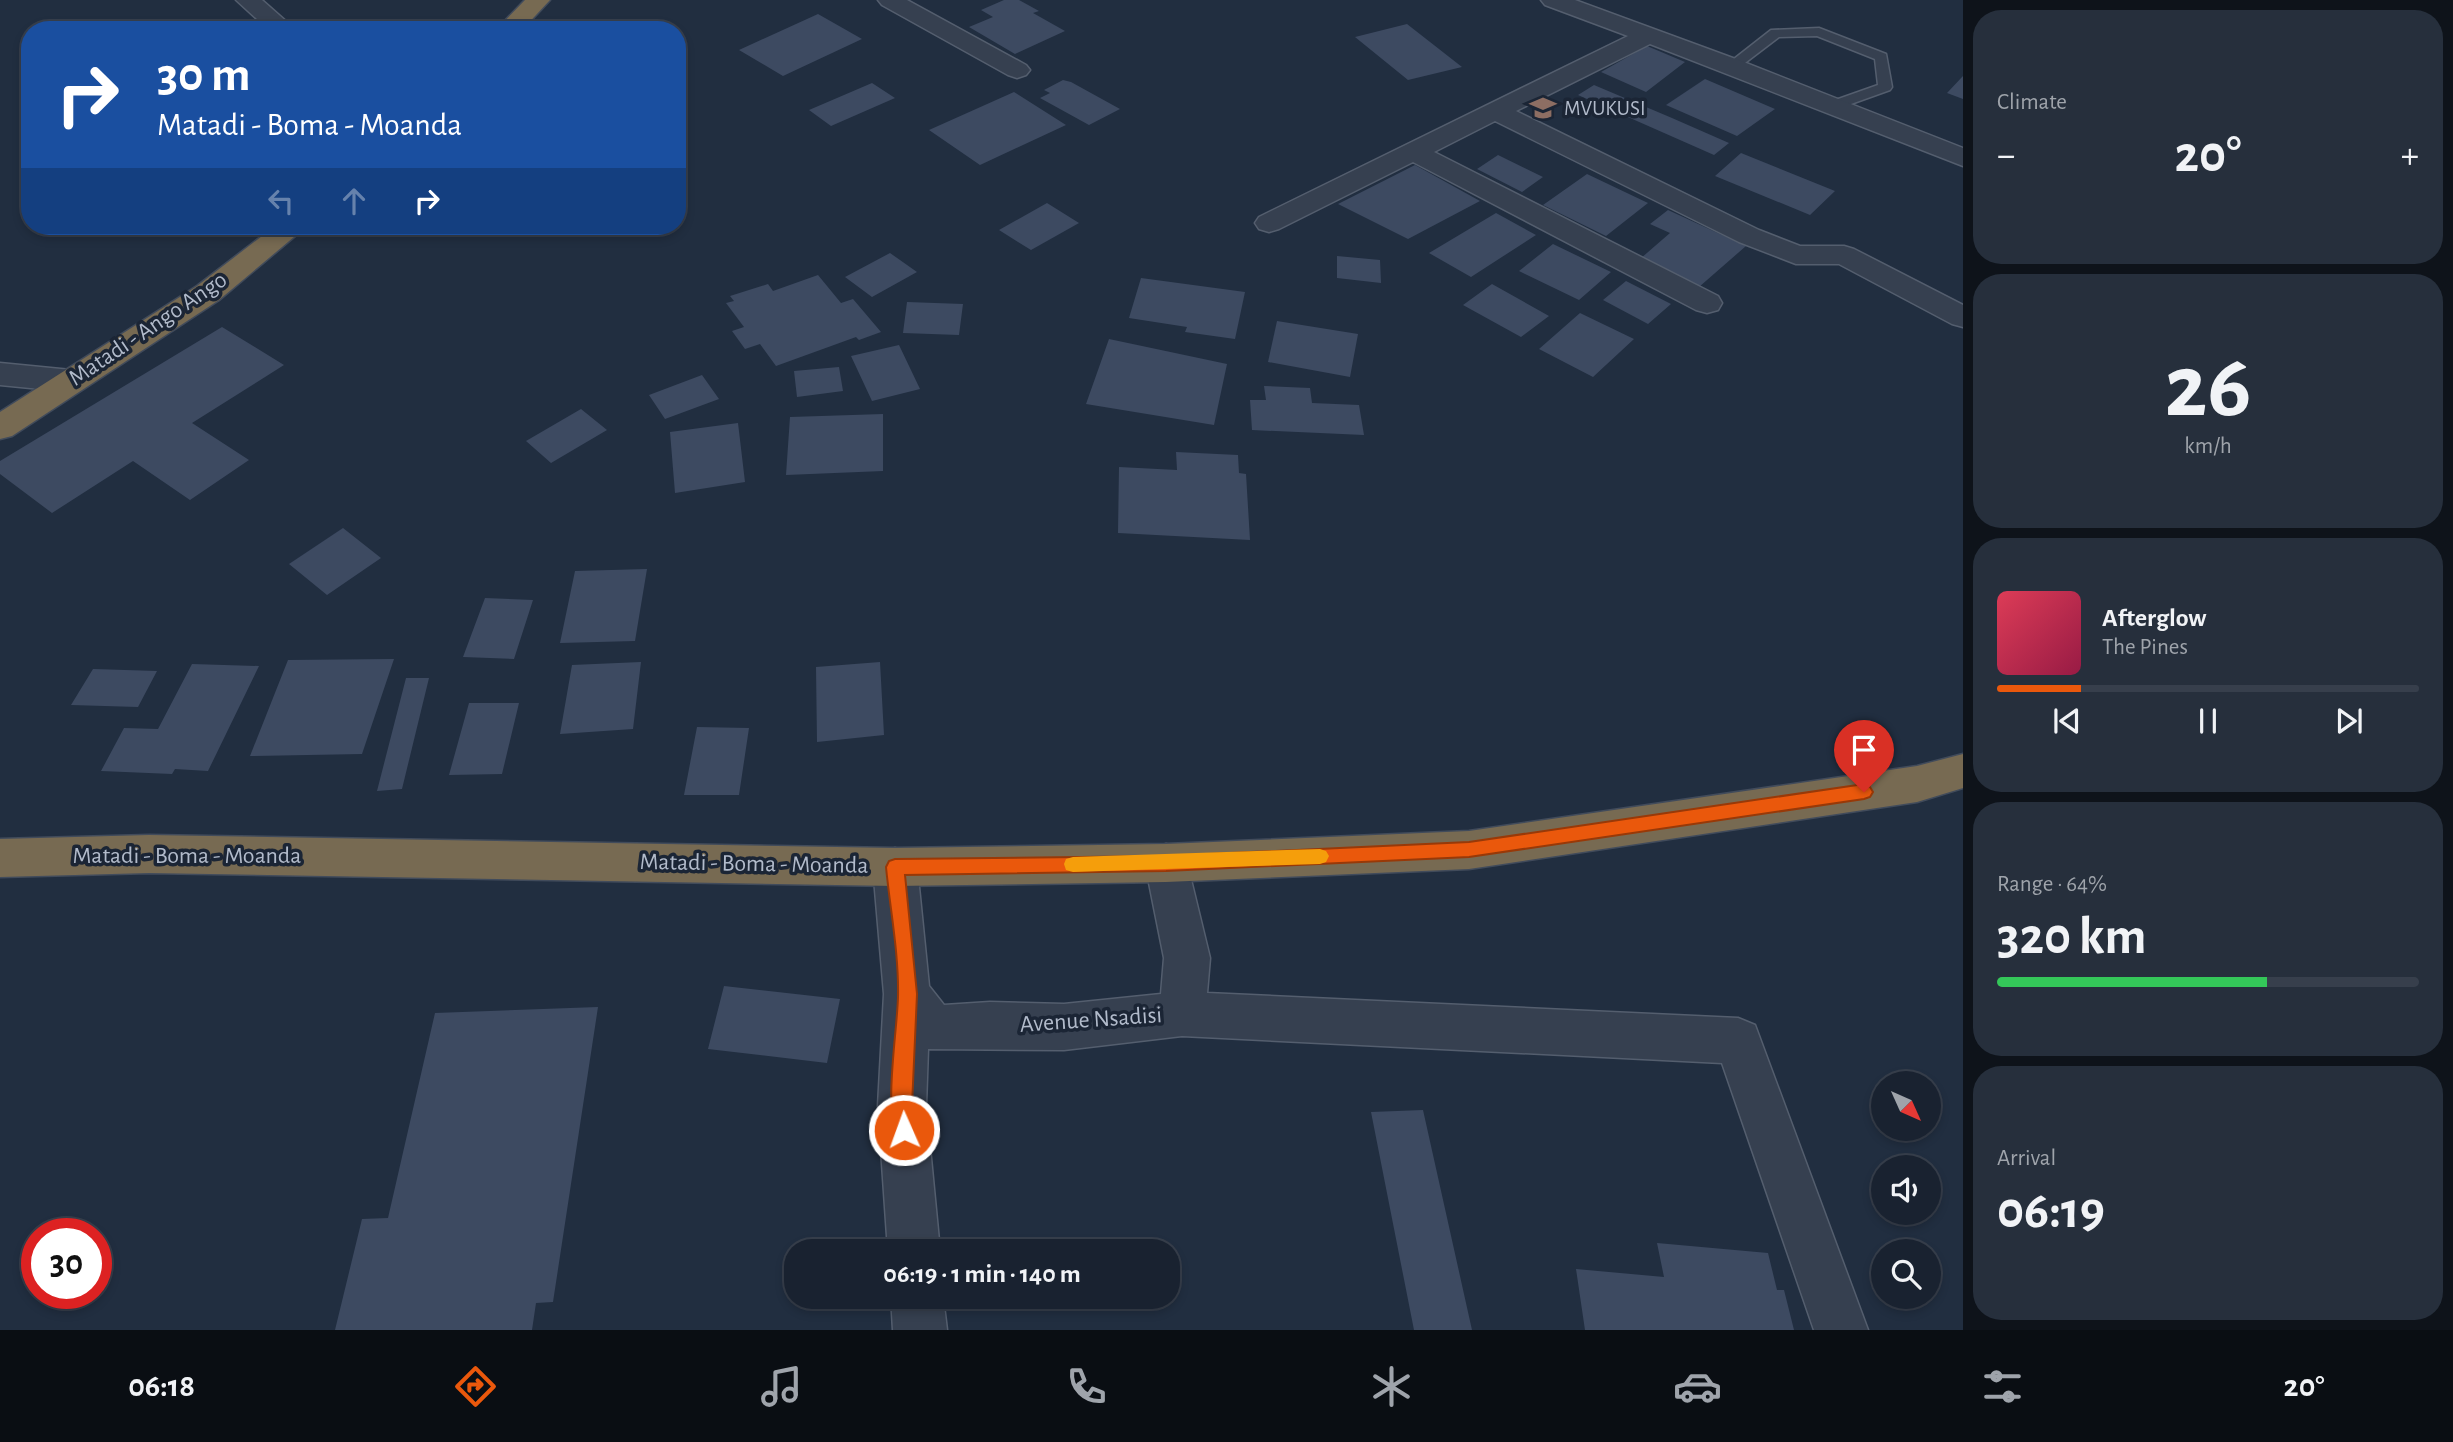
<!DOCTYPE html>
<html lang="en">
<head>
<meta charset="utf-8">
<style>
	body { margin:0; font-family:"Alegreya Sans",sans-serif; background:#262f3c; color:#f1f3f6; height:100vh; display:flex; flex-direction:column; font-size:26px; white-space:nowrap }
	* { box-sizing:border-box; margin:0 }
	p { font-size:23px; color:#9fa4ab }
	.icon { flex:none; width:38px; height:38px; fill:none; stroke:currentColor; stroke-width:2; stroke-linecap:round; stroke-linejoin:round }
	.map { position:relative; flex:1; overflow:hidden }
	.sheet { display:flex; flex-direction:column; gap:10px; padding:10px; background:#0e131a; width:490px }
	.sheet>* { flex:none }
	.guide { position:absolute; left:21px; top:21px; width:665px; height:214px; border-radius:28px; box-shadow:0 4px 10px #0003,0 0 0 2px #373f4c; background:#1a4fa0; color:#fff; overflow:hidden }
	.needle { width:46px; rotate:135deg }
	.tools { position:absolute; left:1871px; top:1071px; display:grid; gap:14px }
	.tools a { display:grid; place-items:center; width:70px; height:70px; border-radius:50%; background:#192230; box-shadow:0 4px 10px #0003,0 0 0 2px #373f4c; font-size:35px }
	.speed { position:absolute; left:21px; top:1218px; display:flex; gap:14px; font-size:35px; font-weight:700; text-align:center }
	.speed>* { display:grid; place-content:center; width:91px; height:91px; border-radius:50%; background:#192230; box-shadow:0 4px 10px #0003,0 0 0 2px #373f4c; line-height:1 }
	.speed .limit { border:10px solid #d22; background:#fff; color:#111 }
	.pin { position:absolute; display:grid; place-items:center; width:60px; height:60px; color:#fff; margin:-72px -30px; border-radius:50% 50% 50% 0; rotate:-45deg; box-shadow:0 0 7px #0007 }
	.pin .icon { rotate:45deg }
	.me { position:absolute; width:77px; margin:-38px; rotate:358deg; stroke-linejoin:round; filter:drop-shadow(0 0 5px #0008) }
	.turn { display:flex; align-items:center; gap:24px; height:147px; padding:0 21px; font-size:32px }
	.turn .icon { width:91px; height:91px; stroke-width:2.5 }
	.turn b { display:block; font-size:49px; line-height:60px }
	.lanes { display:flex; align-items:center; height:66px; padding:0 21px; background:#0003; justify-content:center; gap:35px; direction:ltr }
	.lanes .off { opacity:.35 }
	.big { font-size:52px; font-weight:600; line-height:1.1 }
	.sheet .widget { flex:1; display:flex; flex-direction:column; justify-content:center; gap:10px; min-width:0; padding:0 24px; border-radius:28px; background:#262f3c }
	.sheet .dial { align-items:center; gap:0 }
	.dial b { font-size:91px; line-height:1 }
	.song { display:flex; align-items:center; gap:21px }
	.cover { width:84px; height:84px; border-radius:10px; background:linear-gradient(135deg,hsl(350 70% 55%),hsl(340 70% 35%)) }
	.played { height:7px; border-radius:4px; background:linear-gradient(90deg,#ea580c 20%,#373f4c 20%) }
	.keys { display:flex; justify-content:space-around; direction:ltr }
	.heat { display:flex; justify-content:space-between; align-items:center; font-size:38px; direction:ltr }
	.charge { height:10px; border-radius:5px; background:linear-gradient(90deg,#34c759 64%,#373f4c 0) }
	.trip { position:absolute; left:784px; top:1239px; width:396px; height:70px; border-radius:28px; background:#192230; box-shadow:0 4px 10px #0003,0 0 0 2px #373f4c; font-weight:600; line-height:70px; text-align:center }
	.menu { display:flex; height:112px; justify-content:space-around; align-items:center; background:#0a0e13; color:#9fa4ab }
	.menu .icon { width:49px; height:49px }
	.menu .active { color:#ea580c }
	.menu b { font-size:32px; color:#f1f3f6 }
	main { display:flex; flex:1; min-height:0 }
	.map>svg:first-child { display:block }
	.building { fill:#3d4a61 }
	.lines { fill:none; stroke-linecap:round; stroke-linejoin:round }
	.lane-casing { stroke:#545e6e; stroke-width:3 }
	.street-casing { stroke:#545e6e; stroke-width:3 }
	.highway-casing { stroke:#414b5b; stroke-width:3 }
	.lane { fill:#364050; fill-rule:evenodd }
	.street { fill:#364050; fill-rule:evenodd }
	.highway { fill:#776a52; fill-rule:evenodd }
	.route { fill:#ea580c; stroke:#983908; stroke-width:2 }
	.slow { fill:#f59e0b }
	.labels { text-anchor:middle; dominant-baseline:central; stroke-width:7; stroke-linejoin:round; paint-order:stroke }
	.far-poi-label { font-size:21px; fill:#b2bbcb; stroke:#1b2535; text-anchor:start }
	.street-label { font-size:24px; fill:#b2bbcb; stroke:#1b2535 }
</style>
</head>
<body>
<main>
<div class="map">
<svg width="1963" height="1330" viewBox="0 0 1963 1330">
	<rect width="100%" height="100%" fill="#212e40"/>
	<path class="building" d="M1004,0H1019L1039,11L1033,13L1065,31L1015,54L969,27L993,17L981,10Z
		M818,14L862,39L783,76L739,50Z
		M1407,24L1462,67L1408,80L1355,37Z
		M1647,46L1685,62L1646,92L1601,72Z
		M683,73V130H677V74Z
		M1963,76V99L1947,93Z
		M1705,79L1775,109L1737,136L1666,105Z
		M1063,80L1071,82L1120,109L1089,125L1040,98L1050,93L1044,90Z
		M872,83L895,98L831,126L809,110Z
		M1594,85L1672,118L1729,143L1714,155L1578,95Z
		M1014,92L1066,125L980,165L929,130Z
		M1741,153L1835,191L1810,215L1715,176Z
		M1498,155L1543,177L1522,192L1477,169Z
		M1415,165L1480,201L1408,239L1338,204Z
		M1587,174L1648,203L1606,236L1543,205Z
		M1047,203L1079,223L1031,250L999,230Z
		M1668,210L1746,246L1699,287L1640,259L1670,233L1650,224Z
		M1496,213L1536,235L1471,277L1429,253Z
		M1553,244L1611,272L1579,300L1519,271Z
		M890,253L917,272L872,297L845,277Z
		M1337,256L1380,260L1381,283L1337,278Z
		M818,275L841,303L853,299L881,332L859,340L856,337L776,366L760,344L745,349L732,331L744,327L726,303L734,301L730,296L768,284L773,291Z
		M1141,278L1245,292L1235,339L1185,332L1187,327L1129,318Z
		M1626,281L1671,304L1648,324L1603,300Z
		M1492,284L1549,316L1521,337L1463,305Z
		M907,302L963,304L959,335L903,333Z
		M1580,313L1634,339L1593,377L1539,349Z
		M1277,321L1358,334L1350,377L1268,362Z
		M222,327L284,365L192,423L249,460L190,500L133,461L52,513L0,474V461Z
		M1109,339L1227,364L1214,425L1086,404Z
		M899,345L920,389L872,401L851,356Z
		M839,367L843,391L797,397L794,371Z
		M702,375L719,399L665,419L649,395Z
		M1264,386L1310,388L1312,403L1359,405L1364,435L1252,430L1250,400H1266Z
		M581,409L607,430L551,463L526,441Z
		M883,414V471L786,475L790,417Z
		M738,423L745,482L675,493L670,432Z
		M1176,452L1238,455L1239,473L1246,474L1250,540L1118,533L1119,467L1177,470Z
		M343,528L381,558L327,595L289,564Z
		M647,569L635,641L560,643L575,571Z
		M485,598L533,600L514,659L463,657Z
		M394,659L362,754L250,756L288,660Z
		M641,662L633,729L560,734L572,665Z
		M880,662L884,735L817,742L816,667Z
		M192,664L259,666L208,771L175,769L172,774L101,771L124,728L158,729Z
		M93,669L157,671L138,707L71,705Z
		M406,678H429L402,789L377,791Z
		M469,703H519L502,774L449,775Z
		M697,727L749,728L739,795H684Z
		M724,986L840,999L827,1063L708,1049Z
		M598,1007L553,1302L536,1303L532,1330H335L362,1219L388,1218L435,1013Z
		M1423,1110L1472,1330H1414L1371,1112Z
		M1657,1243L1768,1253L1777,1290H1784L1794,1330H1585L1576,1269L1664,1277Z"/>
	<g class="lines">
		<g class="lane-casing">
			<path id="lane" d="M1819,28L1886,54L1892,87L1890,90L1837,109H1827V103L1878,85L1875,59L1817,36L1779,37L1737,69L1732,70L1725,66L1771,30Z"/>
		</g>
		<g class="street-casing">
			<path id="street" d="M236,0H262L296,30H269Z
				M878,0H907L1026,65L1030,70L1026,75L1017,78L1008,75L882,5Z
				M1541,0H1575L1741,61L1963,148V166L1650,44L1516,111L1759,230L1800,246H1844L1854,249L1963,305V327L1952,324L1839,264H1796L1739,242L1495,121L1434,152L1718,296L1722,303L1718,310L1707,313L1696,310L1413,162L1279,229L1269,232L1259,229L1255,223L1259,217L1628,36L1545,5Z
				M0,363L71,370L82,373L87,381L82,389L71,392L0,385Z
				M1166,844L1181,849L1187,863L1210,958L1207,993L1738,1018L1755,1025L1868,1330H1814L1722,1063L1182,1036L1064,1050L928,1049L926,1106L940,1251H888L878,1106L884,994L873,867L880,853L895,848L910,853L917,867L929,986L944,1005L990,1002L1064,1004L1161,994L1164,958L1145,863L1151,849Z
				M891,1297H943L947,1330H893Z"/>
		</g>
		<g class="highway-casing">
			<path id="highway" d="M525,0H550L522,30H496Z
				M275,226H307L219,300L12,436L0,439V412L197,286Z
				M1963,754V788L1917,802L1469,869L1166,882L895,886L149,873L0,877V839L149,835L895,848L1166,844L1469,831L1917,766Z"/>
		</g>
		<use href="#lane" class="lane"/>
		<use href="#street" class="street"/>
		<use href="#highway" class="highway"/>
	</g>
	<path class="route" d="M1864,784L1870,787L1873,792L1870,797L1864,799L1469,857L1166,871L905,875L917,994L912,1106L914,1130L911,1137L904,1140L897,1137C884,1106 897,1033 898,997C899,954 890,909 886,867L889,861L895,859L1166,856L1469,842Z"/>
	<path class="slow" d="M1320,849L1326,851L1329,856L1326,862L1320,864L1073,872L1066,870L1064,864L1066,859L1073,857Z"/>
	<defs>
		<g id="school-bare" transform="scale(2.1)"><path d="M0-5L7-2L0 1L-7-2ZM-4 1L0 2.5L4 1V4Q0 6-4 4Z" fill="#8d6e63" stroke="#1b2535" stroke-width="2.5" paint-order="stroke"/></g>
	</defs>
	<g fill-rule="evenodd">
		<use href="#school-bare" x="1543" y="108"/>
	</g>
	<g class="labels">
		<g class="far-poi-label">
			<text x="1564" y="108">MVUKUSI</text>
		</g>
		<g class="street-label">
			<text transform="translate(148 329) rotate(-34)">Matadi - Ango Ango</text>
			<text x="187" y="856">Matadi - Boma - Moanda</text>
			<text transform="translate(754 864) rotate(1)">Matadi - Boma - Moanda</text>
			<text transform="translate(1091 1020) rotate(-4)">Avenue Nsadisi</text>
		</g>
	</g>
</svg>
<div class="tools">
<a><svg class="needle" viewBox="-14 -14 28 28"><path d="M0-13l5 13h-10z" fill="#e53935"/><path d="M0 13l5-13h-10z" fill="#9fa4ab"/></svg></a>
<a><svg class="icon" aria-label="sound" viewBox="0 0 24 24"><path d="M4 9h4l5-4v14l-5-4H4zM17 9q2 3 0 6"/></svg></a>
<a><svg class="icon" aria-label="search" viewBox="0 0 24 24"><circle cx="10" cy="10" r="6"/><path d="M15 15l6 6"/></svg></a>
</div>
<div class="speed"><div class="limit">30</div></div>
<div class="pin" style="left:1864px;top:792px;background:#d93025"><svg class="icon" aria-label="arrive" viewBox="0 0 24 24"><path d="M6 21V4h12l-3 4 3 4H6"/></svg></div>
<svg class="me" style="left:904px;top:1130px" viewBox="-20 -20 40 40"><circle r="17" fill="#ea580c" stroke="#fff" stroke-width="3"/><path d="M0-11L8 9 0 5-8 9z" fill="#fff"/></svg>
<div class="trip">06:19 · 1 min · 140 m</div>
<div class="guide">
<div class="turn"><svg class="icon" aria-label="right" viewBox="0 0 24 24"><path d="M7 20v-9h11M14 6l5 5-5 5"/></svg><div><b>30 m</b>Matadi - Boma - Moanda</div></div>
<div class="lanes"><svg class="icon off" aria-label="left" viewBox="0 0 24 24"><path d="M17 20v-9H6M10 6l-5 5 5 5"/></svg><svg class="icon off" aria-label="ahead" viewBox="0 0 24 24"><path d="M12 20V5M6 11l6-6 6 6"/></svg><svg class="icon" aria-label="right" viewBox="0 0 24 24"><path d="M7 20v-9h11M14 6l5 5-5 5"/></svg></div>
</div>
</div>
<section class="sheet">
<div class="widget"><p>Climate</p>
<div class="heat"><a>−</a><b class="big">20°</b><a>+</a></div>
</div>
<div class="widget dial"><b>26</b><p>km/h</p></div>
<div class="widget">
<div class="song"><i class="cover"></i><div><b>Afterglow</b><p>The Pines</p></div></div>
<div class="played"></div>
<div class="keys"><svg class="icon" aria-label="previous" viewBox="0 0 24 24"><path d="M18 5L8 12l10 7zM5 5v14"/></svg><svg class="icon" aria-label="pause" viewBox="0 0 24 24"><path d="M8 5v14M16 5v14"/></svg><svg class="icon" aria-label="next" viewBox="0 0 24 24"><path d="M6 5l10 7-10 7zM19 5v14"/></svg></div>
</div>
<div class="widget"><p>Range · 64%</p><b class="big">320 km</b><div class="charge"></div></div>
<div class="widget"><p>Arrival</p><b class="big">06:19</b></div>
</section>
</main>
<nav class="menu">
<b>06:18</b>
<svg class="icon active" aria-label="directions" viewBox="0 0 24 24"><path d="M12 3l9 9-9 9-9-9zM9 14v-3h6M13 9l2 2-2 2"/></svg>
<svg class="icon" aria-label="music" viewBox="0 0 24 24"><path d="M9 18V5l10-2v13"/><circle cx="6" cy="18" r="3"/><circle cx="16" cy="16" r="3"/></svg>
<svg class="icon" aria-label="phone" viewBox="0 0 24 24"><path d="M5 4h4l2 5-3 2q2 4 5 5l2-3 5 2v4C11 20 4 13 5 4z"/></svg>
<svg class="icon" aria-label="climate" viewBox="0 0 24 24"><path d="M12 3v18M4 7l16 10M4 17L20 7"/></svg>
<svg class="icon" aria-label="car" viewBox="0 0 24 24"><path d="M5 17H2v-5l4-1 3-4h7l3 4 3 1v5h-3M9 17h6M6 11h13"/><circle cx="7" cy="17" r="2"/><circle cx="17" cy="17" r="2"/></svg>
<svg class="icon" aria-label="filters" viewBox="0 0 24 24"><path d="M4 7h16M4 17h16"/><circle cx="9" cy="7" r="2"/><circle cx="15" cy="17" r="2"/></svg>
<b>20°</b>
</nav>
</body>
</html>
